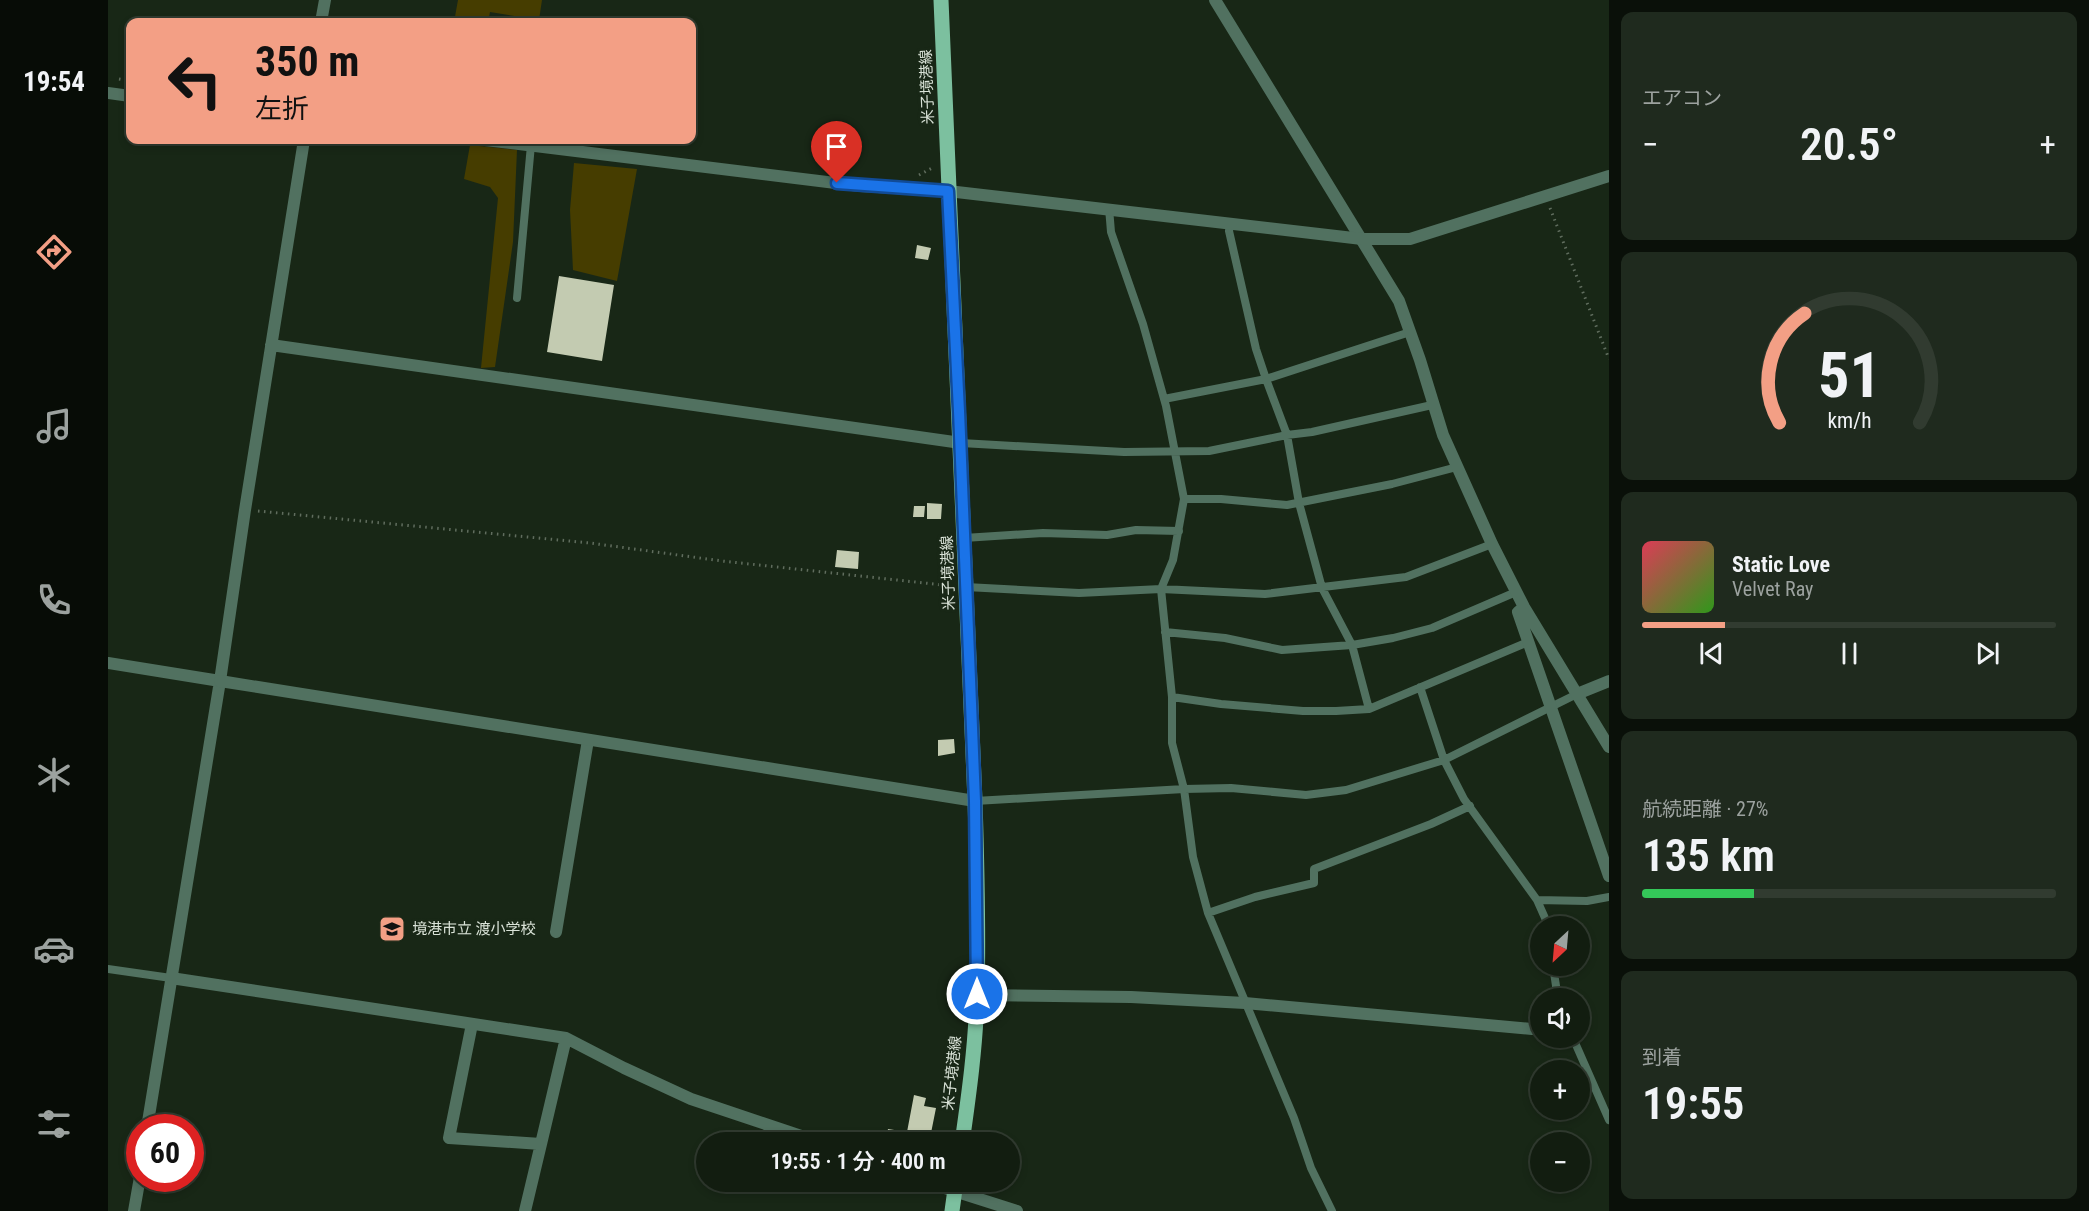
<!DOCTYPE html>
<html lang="ja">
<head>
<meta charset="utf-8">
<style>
	body { margin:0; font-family:"Roboto Condensed","Noto Sans JP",sans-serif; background:#1f2a1e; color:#f1f3f6; height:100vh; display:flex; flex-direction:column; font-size:22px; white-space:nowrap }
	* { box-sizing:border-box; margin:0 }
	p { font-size:20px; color:#9ca29f }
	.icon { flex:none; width:33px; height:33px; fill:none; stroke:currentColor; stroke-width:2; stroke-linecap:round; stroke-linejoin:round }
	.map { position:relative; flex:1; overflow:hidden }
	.details { display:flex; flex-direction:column; gap:12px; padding:12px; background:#0a1009; width:480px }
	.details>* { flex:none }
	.top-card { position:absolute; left:18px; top:18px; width:570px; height:126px; border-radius:12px; box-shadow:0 3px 9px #0003,0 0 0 2px #313b30; background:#f39f85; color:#111; overflow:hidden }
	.needle { width:39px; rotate:206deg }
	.tools { position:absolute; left:1422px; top:916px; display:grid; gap:12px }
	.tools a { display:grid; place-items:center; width:60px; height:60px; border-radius:50%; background:#121d10; box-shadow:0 3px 9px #0003,0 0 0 2px #313b30; font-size:30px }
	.speed { position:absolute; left:18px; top:1114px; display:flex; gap:12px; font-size:30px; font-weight:700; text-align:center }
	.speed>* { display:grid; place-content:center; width:78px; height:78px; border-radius:50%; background:#121d10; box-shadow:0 3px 9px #0003,0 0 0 2px #313b30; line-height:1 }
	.speed .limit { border:9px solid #d22; background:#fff; color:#111 }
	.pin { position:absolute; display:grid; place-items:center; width:51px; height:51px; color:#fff; margin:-62px -26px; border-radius:50% 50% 50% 0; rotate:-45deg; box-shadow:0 0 6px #0007 }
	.pin .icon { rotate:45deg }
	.me { position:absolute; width:66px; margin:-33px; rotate:0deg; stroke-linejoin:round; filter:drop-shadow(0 0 4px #0008) }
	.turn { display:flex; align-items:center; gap:21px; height:126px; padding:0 30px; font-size:27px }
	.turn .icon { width:78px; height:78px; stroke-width:2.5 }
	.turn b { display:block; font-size:42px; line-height:51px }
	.big { font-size:45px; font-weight:600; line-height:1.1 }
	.details .widget { flex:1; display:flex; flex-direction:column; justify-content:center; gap:9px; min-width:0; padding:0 21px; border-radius:12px; background:#1f2a1e }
	.details .dial { align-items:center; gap:0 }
	.dial svg { height:156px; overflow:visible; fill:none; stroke:#313b30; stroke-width:7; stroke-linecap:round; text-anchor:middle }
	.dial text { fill:#f1f3f6; stroke:none }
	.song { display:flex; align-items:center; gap:18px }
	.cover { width:72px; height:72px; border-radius:9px; background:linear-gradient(135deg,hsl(350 70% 55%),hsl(110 70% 35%)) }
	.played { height:6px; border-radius:3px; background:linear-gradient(90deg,#f39f85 20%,#313b30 20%) }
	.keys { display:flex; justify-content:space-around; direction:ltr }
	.heat { display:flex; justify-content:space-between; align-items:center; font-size:33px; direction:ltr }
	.charge { height:9px; border-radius:4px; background:linear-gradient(90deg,#34c759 27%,#313b30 0) }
	.trip { position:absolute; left:588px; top:1132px; width:324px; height:60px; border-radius:30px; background:#121d10; box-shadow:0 3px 9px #0003,0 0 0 2px #313b30; font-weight:600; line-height:60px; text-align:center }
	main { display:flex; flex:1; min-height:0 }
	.menu { display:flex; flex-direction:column; width:108px; justify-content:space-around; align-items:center; background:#070c06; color:#9ca29f }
	.menu .icon { width:42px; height:42px }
	.menu .selected { color:#f39f85 }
	.menu b { font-size:27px; color:#f1f3f6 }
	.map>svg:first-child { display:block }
	.green { fill:#463d00 }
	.building { fill:#c3cbb1 }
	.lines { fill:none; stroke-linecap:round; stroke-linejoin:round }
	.path { stroke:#606d5e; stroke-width:3; stroke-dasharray:1.5 4.5; stroke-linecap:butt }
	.service { stroke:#517160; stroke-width:8 }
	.minor { stroke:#517160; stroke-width:12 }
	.tertiary { stroke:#517160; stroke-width:12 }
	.primary { stroke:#7cc09f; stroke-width:15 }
	.route-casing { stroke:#114b97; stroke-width:15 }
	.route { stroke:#1a73e8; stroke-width:10 }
	.labels { text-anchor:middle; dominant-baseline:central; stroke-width:6; stroke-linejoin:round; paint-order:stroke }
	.street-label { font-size:15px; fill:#d9e2d7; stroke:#182716 }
	.poi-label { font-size:15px; fill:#d9e2d7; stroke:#182716; text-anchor:start }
</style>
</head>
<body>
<main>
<nav class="menu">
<b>19:54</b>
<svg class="icon selected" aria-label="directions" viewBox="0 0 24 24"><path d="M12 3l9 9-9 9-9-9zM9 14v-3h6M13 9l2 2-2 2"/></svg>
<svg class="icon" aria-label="music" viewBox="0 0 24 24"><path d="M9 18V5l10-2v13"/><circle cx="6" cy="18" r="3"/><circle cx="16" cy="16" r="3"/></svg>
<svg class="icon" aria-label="phone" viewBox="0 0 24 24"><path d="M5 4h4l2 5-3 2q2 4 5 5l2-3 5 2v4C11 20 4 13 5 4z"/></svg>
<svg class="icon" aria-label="climate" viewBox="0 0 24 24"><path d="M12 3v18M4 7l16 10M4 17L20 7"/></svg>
<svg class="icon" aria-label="car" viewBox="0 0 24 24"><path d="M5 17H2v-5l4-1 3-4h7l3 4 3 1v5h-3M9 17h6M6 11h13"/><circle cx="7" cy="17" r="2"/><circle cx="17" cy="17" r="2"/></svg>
<svg class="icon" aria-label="filters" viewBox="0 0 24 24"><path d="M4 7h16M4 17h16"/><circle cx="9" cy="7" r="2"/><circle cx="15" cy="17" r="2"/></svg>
</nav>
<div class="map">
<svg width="1501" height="1211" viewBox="0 0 1501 1211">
	<rect width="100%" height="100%" fill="#182716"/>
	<path class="green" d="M350,0H434L431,20L382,12L380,22H346Z
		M362,145L409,150L405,242L387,367L373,368L390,198L382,187L356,179Z
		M466,163L529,169L509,281L465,270L462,210Z"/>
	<path class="building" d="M809,245L823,248L820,260L807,258Z
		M451,276L506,285L494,361L439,352Z
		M819,503L834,504L833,519H819Z
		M806,506H817L816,517H805Z
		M729,550L751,552L750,569L727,567Z
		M846,739L847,753L830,756V740Z
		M806,1095L818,1098L816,1106L828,1108L821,1143H777L780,1129L799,1132Z"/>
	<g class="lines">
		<path class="path" d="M11,79L22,81
			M811,175L826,167
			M1442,208L1501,359
			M150,511L482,543L614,561L844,586"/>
		<path class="service" d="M1001,208L1003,232L1035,324L1058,406L1076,499L1065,560L1053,589L1064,697V743L1076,789L1085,857L1100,913L1186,1118L1203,1168L1224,1211
			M1122,223L1121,231L1148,349L1158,379L1302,332
			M409,298L423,145
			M1056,399L1158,379L1179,435L1191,503L1214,588L1244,645L1285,638L1324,628L1408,592
			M853,443L1016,452L1101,451L1179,435L1204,432L1324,405
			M1076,499H1113L1179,505L1284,484L1349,467
			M856,538L935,533L999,535L1028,530L1071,531
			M858,587L971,593L1053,589L1157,594L1298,577L1384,544
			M1057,632L1117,638L1174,650L1244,645L1261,709
			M1312,687L1336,760L1356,799L1429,900L1479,901L1501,897
			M1064,697L1113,704L1195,711H1228L1261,709L1420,642
			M867,801L1076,789L1123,788L1198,795L1238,790L1336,760L1469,694
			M1429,900L1441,927
			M1100,913L1147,897L1206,883V869L1323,824L1362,806
			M1445,966L1450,999
			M0,969L63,978
			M1465,1038L1501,1120"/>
		<path class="minor" d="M1107,0L1291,301L1312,360L1335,435L1384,544L1416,607L1501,747
			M213,22L217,0
			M163,345L853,443
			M1416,607L1410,612L1501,876
			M0,663L112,681
			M1469,694L1501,681
			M448,932L480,740
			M63,978L458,1038L516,1068L583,1099L714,1143
			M869,995L1023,997L1137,1003L1424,1029
			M364,1024L341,1138L433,1144L458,1038
			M39,1128L112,681L137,510L196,140
			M818,1182L909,1211
			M26,1211L32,1177
			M417,1211L433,1144"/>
		<path class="tertiary" d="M0,93L22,96
			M377,140L752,186L840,191L1254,239H1302L1501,176
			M112,681L867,801"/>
		<path class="primary" d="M833,0L867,801C869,865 871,929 869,993C868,1043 861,1094 854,1143
			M844,1211L848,1182"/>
	</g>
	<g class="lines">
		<g class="route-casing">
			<path id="route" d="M729,183L840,191L851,411L867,801L869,994"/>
		</g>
		<use href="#route" class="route"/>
	</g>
	<defs>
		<g id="school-square" transform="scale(1.35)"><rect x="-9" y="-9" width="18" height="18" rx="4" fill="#f39f85" stroke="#182716"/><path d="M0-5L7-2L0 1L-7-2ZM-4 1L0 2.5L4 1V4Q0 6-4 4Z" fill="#111"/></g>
	</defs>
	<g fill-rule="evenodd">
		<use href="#school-square" x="284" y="929"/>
	</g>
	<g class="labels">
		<g class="street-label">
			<text transform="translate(819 87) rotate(-92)">米子境港線</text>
			<text transform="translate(840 573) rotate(-92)">米子境港線</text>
			<text transform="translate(844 1073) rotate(-84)">米子境港線</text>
		</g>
		<g class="poi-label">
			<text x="304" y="929">境港市立 渡小学校</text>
		</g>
	</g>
</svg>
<div class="tools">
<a><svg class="needle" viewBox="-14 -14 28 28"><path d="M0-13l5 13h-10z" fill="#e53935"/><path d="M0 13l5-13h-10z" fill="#9ca29f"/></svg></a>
<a><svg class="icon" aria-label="sound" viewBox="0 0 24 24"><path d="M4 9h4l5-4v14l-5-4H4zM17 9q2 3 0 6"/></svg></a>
<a>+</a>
<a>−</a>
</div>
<div class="speed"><div class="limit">60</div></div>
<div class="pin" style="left:729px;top:183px;background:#d93025"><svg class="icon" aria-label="arrive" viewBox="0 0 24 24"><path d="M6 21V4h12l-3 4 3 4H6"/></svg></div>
<svg class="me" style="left:869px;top:994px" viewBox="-20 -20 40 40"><circle r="17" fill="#1a73e8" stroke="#fff" stroke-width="3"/><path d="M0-11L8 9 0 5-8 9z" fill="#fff"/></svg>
<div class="trip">19:55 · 1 分 · 400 m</div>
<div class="top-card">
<div class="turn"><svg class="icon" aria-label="left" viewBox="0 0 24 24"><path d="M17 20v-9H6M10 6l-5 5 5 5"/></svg><div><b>350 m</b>左折</div></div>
</div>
</div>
<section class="details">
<div class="widget"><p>エアコン</p>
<div class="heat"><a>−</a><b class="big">20.5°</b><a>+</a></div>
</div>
<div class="widget dial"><svg viewBox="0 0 100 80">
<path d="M14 69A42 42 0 1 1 86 69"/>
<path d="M14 69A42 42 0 0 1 27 13" stroke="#f39f85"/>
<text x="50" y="56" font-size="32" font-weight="700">51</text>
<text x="50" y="72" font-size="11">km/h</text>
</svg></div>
<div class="widget">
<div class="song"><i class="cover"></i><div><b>Static Love</b><p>Velvet Ray</p></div></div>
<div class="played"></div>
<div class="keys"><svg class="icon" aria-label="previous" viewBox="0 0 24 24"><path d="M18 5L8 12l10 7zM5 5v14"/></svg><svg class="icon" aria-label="pause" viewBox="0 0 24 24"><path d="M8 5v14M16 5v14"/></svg><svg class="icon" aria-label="next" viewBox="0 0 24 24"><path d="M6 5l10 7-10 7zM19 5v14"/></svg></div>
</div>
<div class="widget"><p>航続距離 · 27%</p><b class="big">135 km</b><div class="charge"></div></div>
<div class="widget"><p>到着</p><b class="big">19:55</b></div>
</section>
</main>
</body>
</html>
